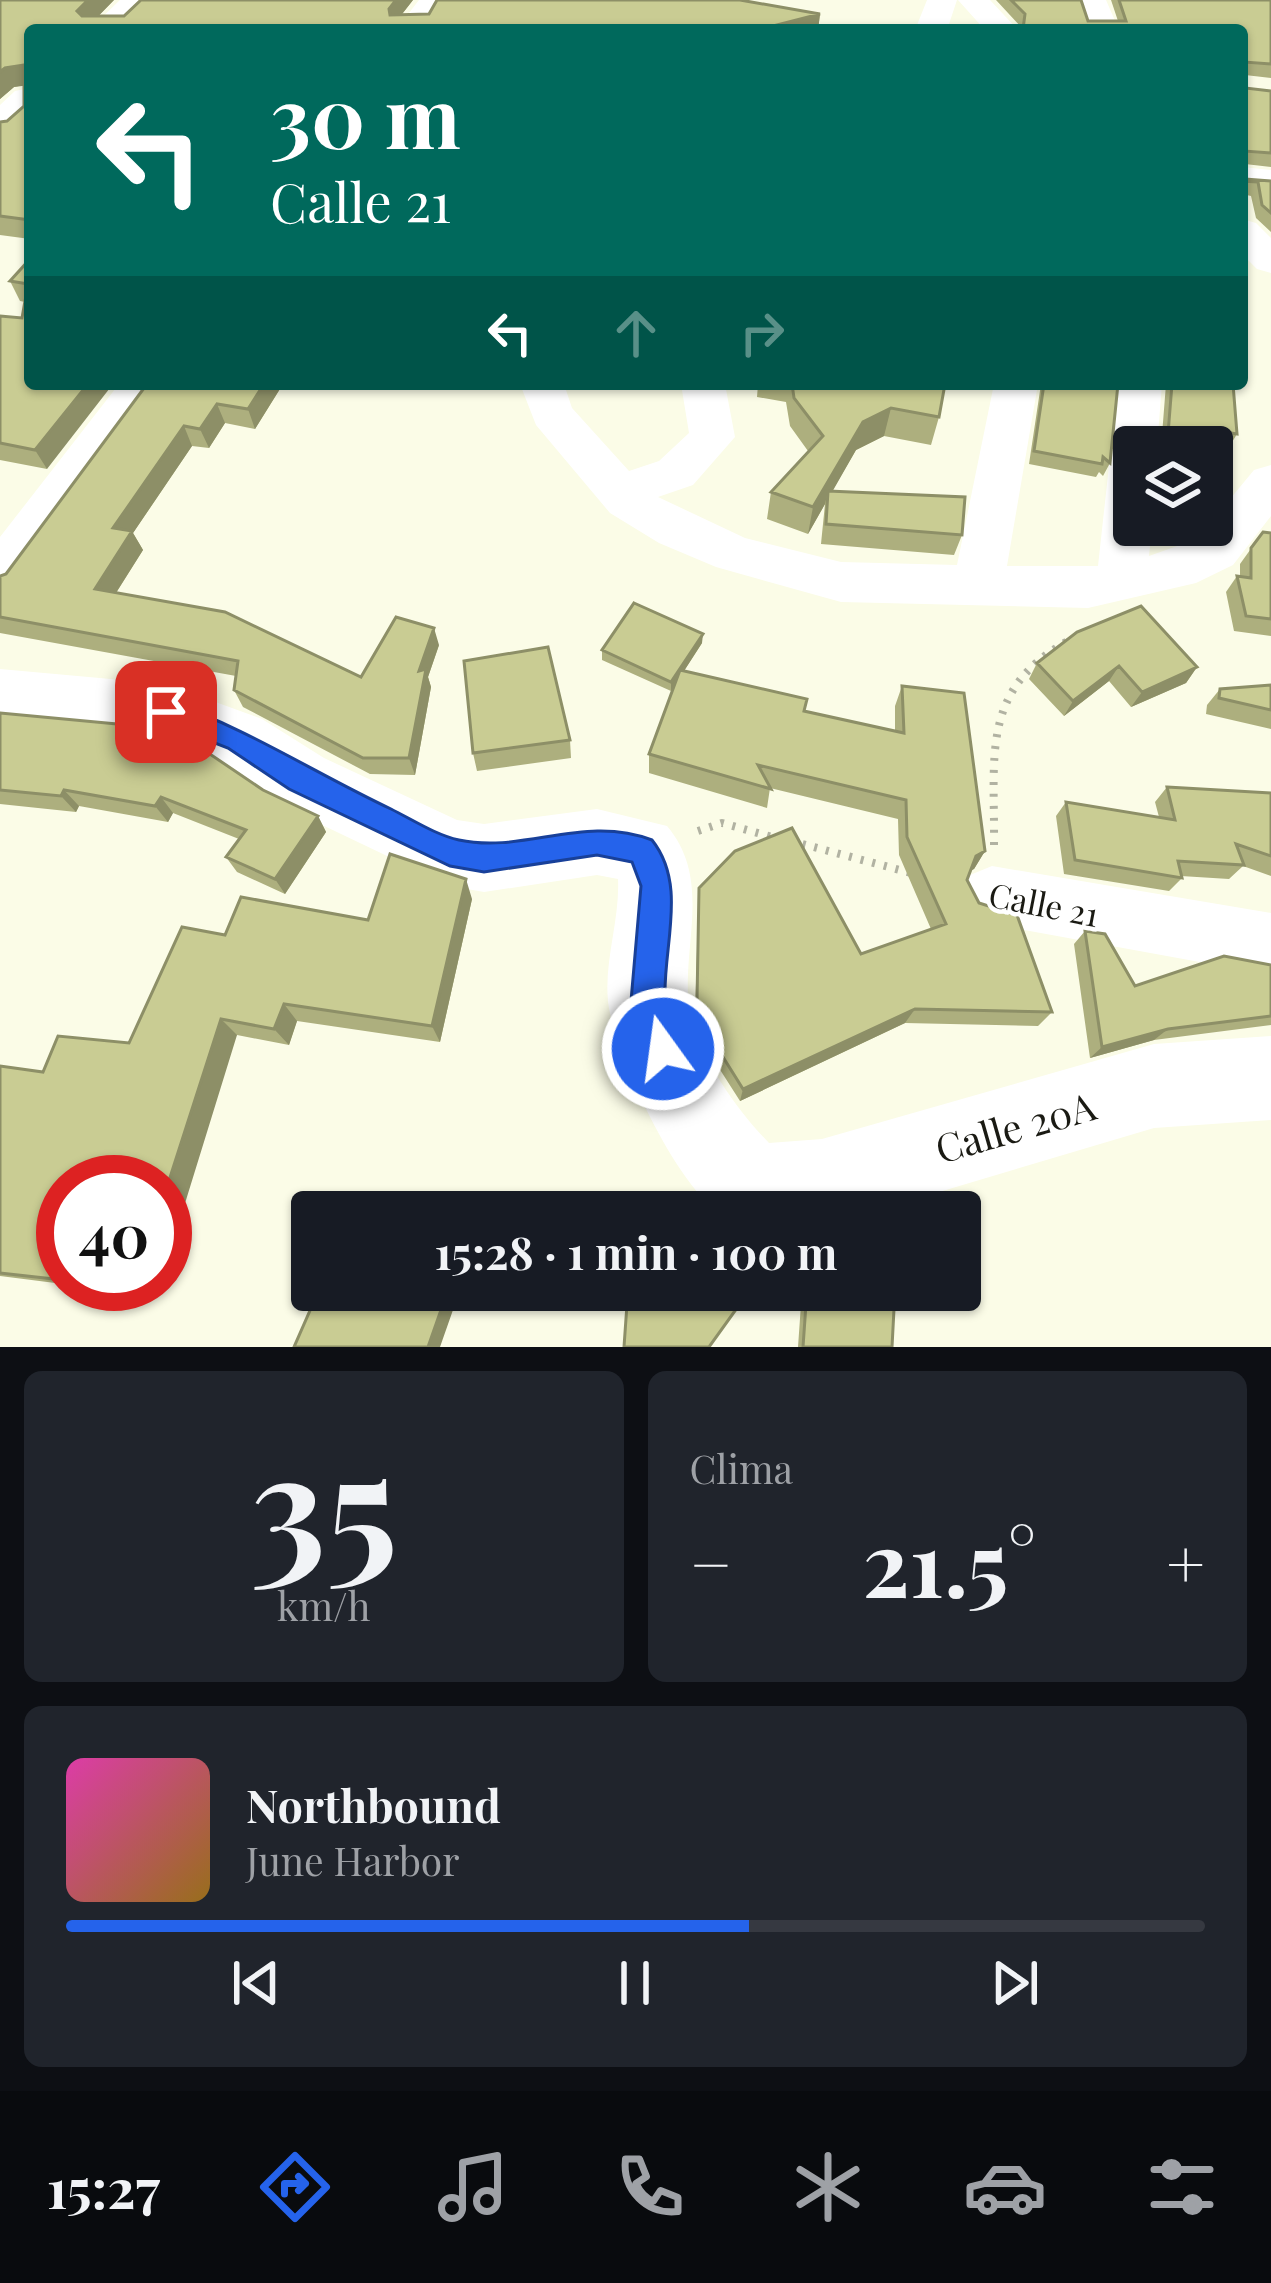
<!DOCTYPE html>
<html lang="es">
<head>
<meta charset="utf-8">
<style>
	body { margin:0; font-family:"Playfair Display",serif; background:#20242c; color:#f1f3f6; height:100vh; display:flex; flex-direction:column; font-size:45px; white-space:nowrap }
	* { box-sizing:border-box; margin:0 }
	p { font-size:39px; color:#9ea1a6 }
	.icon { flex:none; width:66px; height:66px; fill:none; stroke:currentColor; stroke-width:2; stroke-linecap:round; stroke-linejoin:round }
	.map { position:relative; height:1347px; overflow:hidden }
	.side { display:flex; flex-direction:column; gap:24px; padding:24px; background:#0d0f14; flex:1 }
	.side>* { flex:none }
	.guide { position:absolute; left:24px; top:24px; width:1224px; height:366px; border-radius:12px; box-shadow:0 3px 9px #0004; background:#00695c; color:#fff; overflow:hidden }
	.buttons { position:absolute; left:1113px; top:426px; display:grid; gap:24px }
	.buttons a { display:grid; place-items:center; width:120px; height:120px; border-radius:12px; background:#171b24; box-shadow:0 3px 9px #0004; font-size:60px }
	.speed { position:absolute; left:36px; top:1155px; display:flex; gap:24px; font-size:60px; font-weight:700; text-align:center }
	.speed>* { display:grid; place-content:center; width:156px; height:156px; border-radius:50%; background:#171b24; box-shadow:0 3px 9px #0004; line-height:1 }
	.speed .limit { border:18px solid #d22; background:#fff; color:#111 }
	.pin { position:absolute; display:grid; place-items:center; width:102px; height:102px; color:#fff; margin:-51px; border-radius:24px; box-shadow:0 6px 18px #0006 }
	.me { position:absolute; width:132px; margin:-66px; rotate:346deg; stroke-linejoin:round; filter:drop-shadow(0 0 9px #0008) }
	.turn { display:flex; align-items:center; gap:42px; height:252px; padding:0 48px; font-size:54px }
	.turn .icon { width:156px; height:156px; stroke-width:2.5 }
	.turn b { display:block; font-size:84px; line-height:102px }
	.lanes { display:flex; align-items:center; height:114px; padding:0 48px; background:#0003; justify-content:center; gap:60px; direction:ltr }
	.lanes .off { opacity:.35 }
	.big { font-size:90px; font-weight:700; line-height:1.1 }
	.side .tile { flex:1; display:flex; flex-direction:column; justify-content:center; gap:18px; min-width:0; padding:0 42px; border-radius:18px; background:#20242c }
	.side .dial { align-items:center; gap:0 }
	.dial b { font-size:156px; line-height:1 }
	.song { display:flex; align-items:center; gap:36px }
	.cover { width:144px; height:144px; border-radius:18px; background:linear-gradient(135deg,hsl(320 70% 55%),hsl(40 70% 35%)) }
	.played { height:12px; border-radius:6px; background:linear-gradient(90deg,#2563eb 60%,#363941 60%) }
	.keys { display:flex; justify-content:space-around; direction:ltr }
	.heat { display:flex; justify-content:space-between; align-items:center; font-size:66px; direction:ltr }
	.side .tiles { flex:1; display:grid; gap:24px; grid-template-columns:1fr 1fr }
	.tile:last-child { grid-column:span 2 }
	.trip { position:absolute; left:291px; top:1191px; width:690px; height:120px; border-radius:12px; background:#171b24; box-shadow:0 3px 9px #0004; font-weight:700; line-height:120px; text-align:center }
	.tabs { display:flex; height:192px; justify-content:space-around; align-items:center; background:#090b0e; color:#9ea1a6 }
	.tabs .icon { width:84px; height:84px }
	.tabs .active { color:#2563eb }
	.tabs b { font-size:54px; color:#f1f3f6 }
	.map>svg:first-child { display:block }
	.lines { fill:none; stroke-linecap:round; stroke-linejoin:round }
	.path { stroke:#b1b2a2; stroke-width:8; stroke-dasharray:3 9; stroke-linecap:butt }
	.street { fill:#fff; fill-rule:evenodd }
	.secondary { fill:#fff; fill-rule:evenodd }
	.wall { fill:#adaf7e }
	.shaded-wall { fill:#8d8f67 }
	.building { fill:#c9cc93; stroke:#8d8f67; stroke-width:3 }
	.route { fill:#2563eb; stroke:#184099; stroke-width:3 }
	.labels { text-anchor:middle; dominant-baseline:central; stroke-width:9; stroke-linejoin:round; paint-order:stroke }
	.street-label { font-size:33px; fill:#1a1a13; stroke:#fff }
	.near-street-label { font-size:39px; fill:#1a1a13; stroke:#fff }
</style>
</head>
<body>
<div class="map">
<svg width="1271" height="1347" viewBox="0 0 1271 1347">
	<rect width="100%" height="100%" fill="#fbfce7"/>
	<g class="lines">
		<path class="path" d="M698,831L722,823L776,838
			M791,841L915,874
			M994,845C995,757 980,689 1068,641"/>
		<path class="street" d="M419,0H450L428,30H396Z
			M927,0H957L947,30H915Z
			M958,0H990L1018,30H985Z
			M1076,0H1106L1119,30H1087Z
			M1242,167L1271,170V192L1242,189Z
			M1242,219L1256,223L1271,238V273L1257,269L1242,254Z
			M119,384H165L18,588L0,593V537Z
			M520,384H564L572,408L629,471L659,461L689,433L681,384H725L735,437L693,485L658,497L745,538L841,562L957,565L994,384H1038L1007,566H1098L1118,384H1162L1157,447H1134V525H1152L1149,556L1197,539L1254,470L1271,465V516L1233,565L1196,583L1088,608L841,602L716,567L659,543L610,513L536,425Z
			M992,866L1271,913V975L992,924L970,915L961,895L970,875Z"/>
		<path class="secondary" d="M120,0H161L131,30H89Z
			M30,88V122L15,136L0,140V105L15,91Z
			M0,669L166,684L262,719L324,758L457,820L484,824L597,809L667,826C710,877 685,937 688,997C691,1047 735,1108 769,1143L822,1139L1154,1044L1271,1036V1120L1154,1128L872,1212H720C677,1188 613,1051 608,1001C604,961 620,919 618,879L597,875L484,892L450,886L274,802L214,761L162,740L0,725Z"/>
	</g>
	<path class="wall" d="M0,0H114L98,16H124L141,0H413L402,14H429L437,0H740L820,14L818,30H30V239L0,235V122L7,121L24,106V85L14,87L0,99Z
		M996,0H1081L1088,21H1118L1111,0H1271V78L1245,75V88L1271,91V167L1245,164V179L1271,181V232L1256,218L1251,196L1242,194V30H1021V27Z
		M30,259L47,469L0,460V316L22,318L25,302L20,301L10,281Z
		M147,384H283L255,429L225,423L209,448L192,446L133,533L143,550L116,593L361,677L439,645L428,677L431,687L415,775L370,774L243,707L234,690L236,676L0,633V576L6,574Z
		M758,384H945L939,417L931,445L884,436L856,450L832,491L962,535L954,555L821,544L825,504L808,534L767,519L771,492L808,451L790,426L786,402L757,397Z
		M1041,384H1118L1110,463L1103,476L1099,472L1096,477L1029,464Z
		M1166,384H1233L1237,434L1229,447H1226L1227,449L1219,462L1212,447H1141L1145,439L1162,435Z
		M1263,532L1271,533V636L1234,631L1226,592L1237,576H1240V564Z
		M702,643L684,671L804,711L895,731V706L902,686L985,851L974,869L971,870L967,880L979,903L1052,1012L1038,1026L905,1023L740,1101L710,1054L695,1015L699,888L861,954L931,929L899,855L898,819L770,788L767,808L649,773V754L674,687L671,691L602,660V650Z
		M1037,663L1197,667L1186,683L1131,707L1109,681L1064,716L1029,679Z
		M1271,685V729L1206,714L1207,705L1220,689Z
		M0,713L263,790L318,816L326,832L285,894L237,872L226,857L239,839L173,813L168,822L79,806L76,812L0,804Z
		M570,740L571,758L477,771L473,753Z
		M1167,787L1271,793V876L1243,866L1229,879L1181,876L1182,878L1169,891L1064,874L1056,816L1066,802L1159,817L1155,802Z
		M472,899L440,1042L297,1021L289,1045L237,1035L63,1182V1284L0,1276V1066L43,1072L129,1043L225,935L368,920Z
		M1085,931L1135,986L1271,965V1025L1154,1040L1090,1058L1074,944Z
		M64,1284H160L157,1295Z
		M802,1290H895L892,1347H798Z"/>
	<path class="shaded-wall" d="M88,0H114L85,30L77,11Z
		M396,0H413L392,27L389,9Z
		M820,14L818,30H757Z
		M24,65L30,85L14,87L0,99V72L5,68Z
		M88,384H113L47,469L35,450Z
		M264,384H283L255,429L248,409Z
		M217,404L225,423L209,448L200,429Z
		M891,408L884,436L856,450L827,501L828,491L825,504L808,534L813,507L863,422Z
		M184,426L192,446L133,533L143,550L107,607L95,589L113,528Z
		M1227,449L1219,462L1212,469V463Z
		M434,628L439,645L428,677L431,687L415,775L409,758L419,671Z
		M703,634L702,643L671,691V682Z
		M1119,666L1109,681L1064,716L1073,701Z
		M1197,667L1186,683L1131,707L1142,692Z
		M64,790L79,806L76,812L61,796Z
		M161,797L173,813L168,822L155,806Z
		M318,816L326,832L285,894L275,879Z
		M985,851L974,869L966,873L976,856Z
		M466,879L472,899L440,1042L432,1026Z
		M284,1004L297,1021L289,1045L274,1029Z
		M915,1009L905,1023L740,1101L743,1089Z
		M221,1019L237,1035L165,1268V1193Z
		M1168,1029L1154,1040L1090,1058L1102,1047Z
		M136,1284H160L157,1295L134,1288Z
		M448,1290H460L440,1347H428Z"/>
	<path class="building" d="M0,0H88L77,11L82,16H124L141,0H396L389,9L390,15L429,14L437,0H740L820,14L757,30H30V220L0,216V122L7,121L24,106V65L5,68L0,72Z
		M1011,0H1081L1088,21H1126L1119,0H1271V64L1245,62V88L1271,91V153L1245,151V179L1271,181V213L1262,205L1258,182L1242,181V30L1023,29L1025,14Z
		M30,259V384H88L35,450L0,443V316L22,318L28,284L10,281Z
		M147,384H264L248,409L217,404L200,429L184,426L113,528L132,531L95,589L225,612L361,677L396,617L434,628L419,671L426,669L409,758H363L234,690L238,661L0,617V576L6,574Z
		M792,384H945L939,417L891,408L863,422L813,507L771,492L823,436L794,398Z
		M1044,384H1118L1110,463L1103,457L1102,464L1034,451Z
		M1172,384H1233L1237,434L1225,432L1227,449L1212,463V447H1145V439L1168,434Z
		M828,491L965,497L962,535L826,524Z
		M1263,532L1271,533V619L1246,616L1237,576L1251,578V548Z
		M634,603L703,634L671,682L602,650Z
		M1141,606L1197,667L1142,692L1119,666L1073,701L1037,663L1077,632Z
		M548,647L570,740L473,753L464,661Z
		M680,670L807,699L804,711L904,733L902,686L964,693L985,851L976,856L967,880L979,903L1017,915L1052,1012L915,1009L743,1089L713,1041L697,1001L699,888L735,851L792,828L861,954L946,924L907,837L906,800L758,765L771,789L649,754Z
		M1271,685V710L1219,698L1220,689Z
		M0,713L149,727L201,748L263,790L318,816L275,879L226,857L246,830L161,797L155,806L64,790L61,796L0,790Z
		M1167,787L1271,793V856L1236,844L1244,865L1178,861L1182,878L1075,860L1066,802L1175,820Z
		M390,854L466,879L432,1026L284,1004L274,1029L221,1019L165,1193V1182H63V1280L0,1273V1066L43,1072L58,1036L129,1043L182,927L225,935L241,897L368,920Z
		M1085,931L1105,934L1135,986L1224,956L1271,965V1016L1168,1029L1102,1047Z
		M96,1284H136L134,1288Z
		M319,1290H448L428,1347H294Z
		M628,1290H750L709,1347H624Z
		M807,1290H895L892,1347H803Z"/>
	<path class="route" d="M166,700C246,728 315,773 391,809C413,820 436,835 459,840C524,854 584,814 652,840C687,884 664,943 665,995C665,1013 675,1032 680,1049L675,1061L663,1066L651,1061L631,1001L641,886L632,862L597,855L484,872L450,866L289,789L228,748L156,720L152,712L156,704Z"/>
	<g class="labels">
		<g class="street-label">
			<text transform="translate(1044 903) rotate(11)">Calle 21</text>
		</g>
		<g class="near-street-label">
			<text transform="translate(1015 1126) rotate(-16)">Calle 20A</text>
		</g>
	</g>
</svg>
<div class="buttons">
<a><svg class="icon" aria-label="layers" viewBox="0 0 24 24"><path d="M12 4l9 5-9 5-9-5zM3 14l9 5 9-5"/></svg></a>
</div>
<div class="speed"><div class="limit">40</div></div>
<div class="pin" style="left:166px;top:712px;background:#d93025"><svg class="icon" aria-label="arrive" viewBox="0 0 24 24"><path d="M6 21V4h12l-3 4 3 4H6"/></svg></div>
<svg class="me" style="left:663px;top:1049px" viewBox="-20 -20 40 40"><circle r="17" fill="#2563eb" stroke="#fff" stroke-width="3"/><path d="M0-11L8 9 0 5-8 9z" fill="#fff"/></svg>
<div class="trip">15:28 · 1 min · 100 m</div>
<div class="guide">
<div class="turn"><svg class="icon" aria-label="left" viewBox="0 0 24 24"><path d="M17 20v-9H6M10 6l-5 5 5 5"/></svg><div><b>30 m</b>Calle 21</div></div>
<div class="lanes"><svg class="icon" aria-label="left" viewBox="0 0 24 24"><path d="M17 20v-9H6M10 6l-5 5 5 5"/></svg><svg class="icon off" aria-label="ahead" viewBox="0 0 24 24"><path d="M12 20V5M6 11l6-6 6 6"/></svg><svg class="icon off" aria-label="right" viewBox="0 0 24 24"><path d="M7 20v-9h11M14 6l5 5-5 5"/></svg></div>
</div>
</div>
<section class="side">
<div class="tiles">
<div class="tile dial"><b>35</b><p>km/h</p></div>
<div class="tile"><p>Clima</p>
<div class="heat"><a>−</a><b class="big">21.5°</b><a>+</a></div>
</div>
<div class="tile">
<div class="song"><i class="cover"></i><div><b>Northbound</b><p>June Harbor</p></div></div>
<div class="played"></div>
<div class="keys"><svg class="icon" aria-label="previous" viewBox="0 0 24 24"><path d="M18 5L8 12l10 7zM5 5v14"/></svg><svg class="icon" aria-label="pause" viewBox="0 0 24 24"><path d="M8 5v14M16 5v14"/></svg><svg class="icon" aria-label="next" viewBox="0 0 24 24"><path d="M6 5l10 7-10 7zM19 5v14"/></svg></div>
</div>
</div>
</section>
<nav class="tabs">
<b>15:27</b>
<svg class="icon active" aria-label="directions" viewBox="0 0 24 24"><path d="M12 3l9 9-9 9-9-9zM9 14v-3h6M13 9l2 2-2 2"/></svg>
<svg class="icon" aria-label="music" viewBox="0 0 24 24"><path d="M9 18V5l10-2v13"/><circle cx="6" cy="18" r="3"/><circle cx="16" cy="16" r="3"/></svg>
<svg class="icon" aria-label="phone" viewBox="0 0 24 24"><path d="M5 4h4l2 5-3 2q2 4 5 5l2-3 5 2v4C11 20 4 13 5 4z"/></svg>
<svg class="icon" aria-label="climate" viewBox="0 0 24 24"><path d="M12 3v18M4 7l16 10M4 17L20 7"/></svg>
<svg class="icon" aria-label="car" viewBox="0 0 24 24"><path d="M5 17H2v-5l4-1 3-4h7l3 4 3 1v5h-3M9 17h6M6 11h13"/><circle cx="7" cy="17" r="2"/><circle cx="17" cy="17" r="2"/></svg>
<svg class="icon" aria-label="filters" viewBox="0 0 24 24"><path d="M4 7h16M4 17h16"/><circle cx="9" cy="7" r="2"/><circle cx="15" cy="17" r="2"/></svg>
</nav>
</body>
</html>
